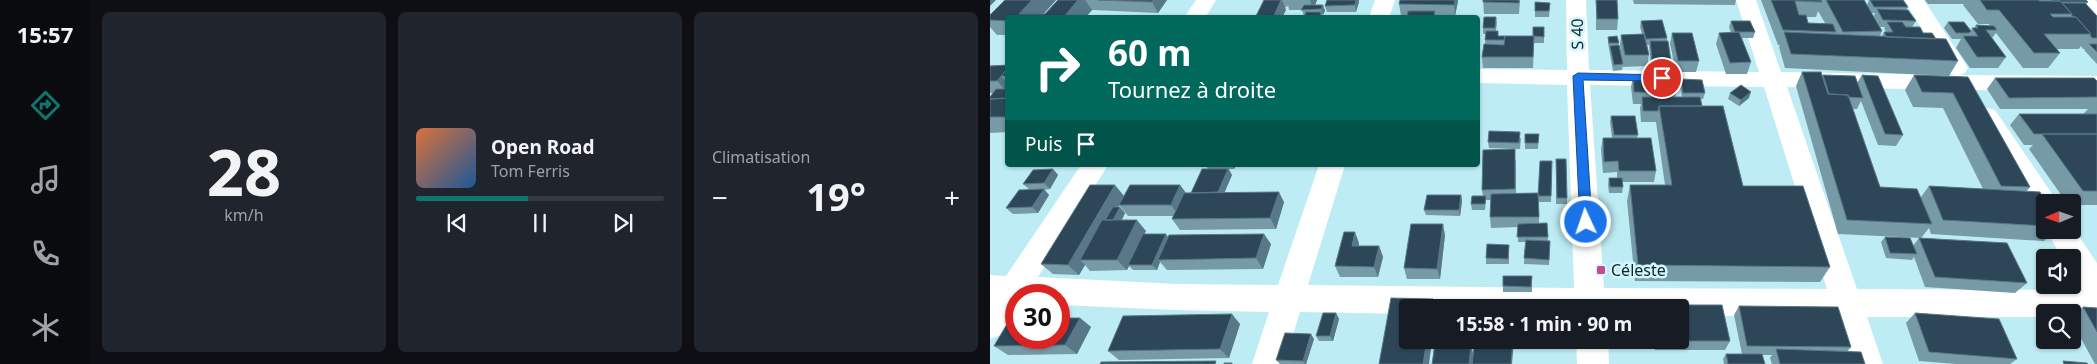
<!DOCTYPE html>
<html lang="fr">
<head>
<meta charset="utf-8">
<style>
	body { margin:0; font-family:"Noto Sans",sans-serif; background:#20242c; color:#f1f3f6; height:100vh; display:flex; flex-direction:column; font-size:19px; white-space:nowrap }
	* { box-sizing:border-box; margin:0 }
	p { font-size:16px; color:#9ea1a6 }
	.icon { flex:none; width:28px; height:28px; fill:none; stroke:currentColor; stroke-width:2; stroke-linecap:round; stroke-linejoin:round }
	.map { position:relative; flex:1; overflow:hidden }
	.sheet { display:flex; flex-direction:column; gap:12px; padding:12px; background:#0d0f14; width:900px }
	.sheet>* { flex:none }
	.guide { position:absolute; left:15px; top:15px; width:475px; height:152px; border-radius:5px; box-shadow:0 1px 4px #0004; background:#00695c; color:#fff; overflow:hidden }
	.needle { width:32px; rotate:268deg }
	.controls { position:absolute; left:1046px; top:194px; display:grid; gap:10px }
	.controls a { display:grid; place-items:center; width:45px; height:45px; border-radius:5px; background:#171b24; box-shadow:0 1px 4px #0004; font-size:25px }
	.speed { position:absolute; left:15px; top:284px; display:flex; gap:10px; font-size:25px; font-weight:700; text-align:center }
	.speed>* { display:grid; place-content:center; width:65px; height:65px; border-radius:50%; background:#171b24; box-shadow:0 1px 4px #0004; line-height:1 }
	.speed .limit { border:8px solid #d22; background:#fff; color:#111 }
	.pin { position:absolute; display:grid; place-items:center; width:42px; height:42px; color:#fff; margin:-21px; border:2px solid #fff; border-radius:50%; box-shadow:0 1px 5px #0007 }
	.me { position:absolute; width:55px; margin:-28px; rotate:357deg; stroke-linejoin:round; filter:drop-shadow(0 0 4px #0008) }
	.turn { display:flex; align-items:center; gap:18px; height:105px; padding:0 20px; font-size:22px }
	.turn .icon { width:65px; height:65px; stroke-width:2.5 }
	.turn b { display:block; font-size:35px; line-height:42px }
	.then { display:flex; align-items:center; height:48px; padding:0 20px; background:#0003; gap:10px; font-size:19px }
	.big { font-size:38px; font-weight:700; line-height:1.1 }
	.sheet .widget { flex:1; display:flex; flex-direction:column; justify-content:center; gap:8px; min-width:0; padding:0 18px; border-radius:8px; background:#20242c }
	.sheet .dial { align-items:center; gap:0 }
	.dial b { font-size:65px; line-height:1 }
	.song { display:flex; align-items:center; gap:15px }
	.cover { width:60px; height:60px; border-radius:8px; background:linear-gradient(135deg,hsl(20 70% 55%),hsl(210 70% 35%)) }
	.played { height:5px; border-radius:2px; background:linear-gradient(90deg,#0f766e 45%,#363941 45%) }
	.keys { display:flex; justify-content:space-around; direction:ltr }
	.heat { display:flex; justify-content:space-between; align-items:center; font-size:28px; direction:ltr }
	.sheet .tiles { flex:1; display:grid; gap:12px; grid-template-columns:repeat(3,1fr) }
	.trip { position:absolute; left:409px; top:299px; width:290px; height:50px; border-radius:5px; background:#171b24; box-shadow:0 1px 4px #0004; font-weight:700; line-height:50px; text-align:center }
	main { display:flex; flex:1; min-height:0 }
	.tabs { display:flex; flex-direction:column; width:90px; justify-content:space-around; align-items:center; background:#090b0e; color:#9ea1a6 }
	.tabs .icon { width:35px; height:35px }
	.tabs .selected { color:#0f766e }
	.tabs b { font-size:22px; color:#f1f3f6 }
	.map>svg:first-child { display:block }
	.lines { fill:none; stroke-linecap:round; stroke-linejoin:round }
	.street { fill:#fff; fill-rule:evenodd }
	.wall { fill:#769aa6; fill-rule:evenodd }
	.shaded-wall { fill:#587888 }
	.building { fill:#2d4759; stroke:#587888 }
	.route { fill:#1a73e8; stroke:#114b97 }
	.poi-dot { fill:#ca4890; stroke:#d2f7fe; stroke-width:2 }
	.labels { text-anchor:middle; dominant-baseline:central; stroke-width:5; stroke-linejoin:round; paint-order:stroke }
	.street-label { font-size:16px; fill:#122427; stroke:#d2f7fe }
	.poi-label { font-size:16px; fill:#122427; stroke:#d2f7fe; text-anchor:start }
</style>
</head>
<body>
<main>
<nav class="tabs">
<b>15:57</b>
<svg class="icon selected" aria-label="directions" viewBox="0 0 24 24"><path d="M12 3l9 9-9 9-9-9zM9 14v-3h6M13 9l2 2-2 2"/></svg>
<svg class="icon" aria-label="music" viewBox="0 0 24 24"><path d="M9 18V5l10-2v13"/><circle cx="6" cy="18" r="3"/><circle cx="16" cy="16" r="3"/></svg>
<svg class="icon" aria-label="phone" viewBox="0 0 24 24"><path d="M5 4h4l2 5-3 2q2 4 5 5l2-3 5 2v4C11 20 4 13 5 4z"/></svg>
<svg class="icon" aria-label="climate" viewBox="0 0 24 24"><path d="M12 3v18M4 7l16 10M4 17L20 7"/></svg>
</nav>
<section class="sheet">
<div class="tiles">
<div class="widget dial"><b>28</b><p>km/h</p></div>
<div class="widget">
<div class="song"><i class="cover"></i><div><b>Open Road</b><p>Tom Ferris</p></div></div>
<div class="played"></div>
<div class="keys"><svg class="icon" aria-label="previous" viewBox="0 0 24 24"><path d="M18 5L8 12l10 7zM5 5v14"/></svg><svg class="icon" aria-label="pause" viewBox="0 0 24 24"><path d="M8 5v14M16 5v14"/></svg><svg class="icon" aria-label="next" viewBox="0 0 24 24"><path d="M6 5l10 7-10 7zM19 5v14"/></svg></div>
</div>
<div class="widget"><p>Climatisation</p>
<div class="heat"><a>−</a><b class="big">19°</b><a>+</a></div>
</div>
</div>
</section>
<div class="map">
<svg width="1107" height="364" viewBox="0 0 1107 364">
	<rect width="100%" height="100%" fill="#beecf4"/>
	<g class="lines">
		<path class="street" d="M206,0H226L215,18H194Z
			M385,0H405L399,18H379Z
			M576,0H596L599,70L769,72L746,0H766L791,72L965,75L959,73L914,0H934L978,68L975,73L969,75L1107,76V92L797,87L867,289L1092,290L1082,275V258H1072L1056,230H1082V226L1107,263V318H1082V312H1055V317H877L893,364H861L846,316H690V308H418V314L310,312L294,364H262L279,312L186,310L69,305V295H26V311L11,335L0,339V275L16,276L91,165H118L48,277L186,284L288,285L329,165H355L318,285L584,288L577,85L488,83V69L577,70ZM600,85L774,87L837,289L614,288Z
			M1084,0H1105L1107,2V20L1100,18Z
			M997,108L1005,110L1065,198L1067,202H1055V217L1045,214L985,116L989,110Z
			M586,340H618L619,364H587Z"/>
	</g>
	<path class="wall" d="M15,0H66L53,14H55L68,0H177L168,13L102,10L95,18H18V35H7L0,27V15Z
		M274,0H327L325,5H333L335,11L332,15L333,18H314L315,16H314L312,10H299L298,5L297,7H295L296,10Z
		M337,0H377H369V2L366,12H337L335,6Z
		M410,0H468V1L465,16H446V18H417V16H411L409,4Z
		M493,0H530L529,14H494Z
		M606,0H627L628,19L627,30H606Z
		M643,0H746L745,5L644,4Z
		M771,0H874L877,5L879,0H913L918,7L916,10L926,21L922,27H915H916L933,33L946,39L968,61L959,76L795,68L789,47L790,45H788ZM828,11L835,23H818L816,17H826ZM881,13H885L884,16L890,27H895L894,28L896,32H894L892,36H890L892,31Z
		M935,0H1096L1098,2L1096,5L1107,16V64L1094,50L1095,49H1093L1091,46L1089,49H1066L1070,53L1058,68H1033L1006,33L1002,38L1016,57L1008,68H980L966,48L971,39H962L954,28L958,22L981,31L982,28H984L986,25L1000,26L999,24H988L973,5L974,4H938Z
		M545,2L560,3L559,17H545Z
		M506,17L507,23L506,31L508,36H543L554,27V43H544L543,68H493L492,57L495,44L496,34H493V28Z
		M651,21L677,38V41L681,61L680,67L661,66L659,45H657L659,55L657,66L633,67V65L632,70L623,71L618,43V37L629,43L628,45L632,61L630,46L631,35L652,34L650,27Z
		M741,21L765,32L763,38H752L761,62L757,74H736L726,44L729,33H741L739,27Z
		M682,33L709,61L706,72H686L680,44Z
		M18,65V132L0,133V97L3,93H0V66Z
		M812,72L832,76L833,75L867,83L872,75L913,135L906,146L888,145L871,101L867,109H862L890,187L931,197L939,186L993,189L953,108L923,107L915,90L924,75L978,77L1040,187L1036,192L1055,202V230H1066L1054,241L941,234L939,228L931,238L848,234L806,86Z
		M643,76L686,93L685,97H692L690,86L691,79L715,93L713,99H711L712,106L753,186L840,267L830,282L645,281L637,201L640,185H675L666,122H651L650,108L651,104H643L641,87Z
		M1005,78L1107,81V205H1082V202H1076L1039,149L1043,145H1034L1020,125L1029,114H1093L1098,109H1010L997,89Z
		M740,93L759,98L749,106L738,99Z
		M621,116L648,135L647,138L666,171L664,182H632L633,187L632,193H619L618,184L619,178H627V172L613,173L611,149L613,138H622L620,122Z
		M535,134H549L548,149H535Z
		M531,138L530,149L499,148L498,142Z
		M566,159L577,198V204H566Z
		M526,160V193H548L562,161L561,202H549V224L557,223L558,241H560L559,265L534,264L535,242H528V227L501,228L500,217L501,200H496L495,210H482L481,204L493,196L492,190Z
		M216,165H246L244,169H239L242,175L234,192L294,202L286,229L190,230L182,219L183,216H138L129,205L128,207L135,213L132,220L156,231L154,234L178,237L281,244L273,269L177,270L170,262L167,270H143L139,266L137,270L100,271L95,265L89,275L63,274L51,264L134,196L190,185L196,193H201L218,169Z
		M63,169L68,175L60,189L54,190L59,195L48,213L23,214L16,208L39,189L33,184Z
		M471,195L472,201L470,216L436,215L434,210Z
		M455,235L450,279H417L414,268Z
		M895,237L923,246L929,238L1037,283L1025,293L935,287L924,257L922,260L896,258L891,242Z
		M369,243V246H389L393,257L388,277H350L345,266Z
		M519,245V264H496V258Z
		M542,276V292H513V286Z
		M663,305H732L740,341L735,350H665L664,340H690V308H662Z
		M749,306L861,347L857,352L875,364H782L780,358L782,355H772L775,364H734L733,359L736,354H752L744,315Z
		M1093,307L1107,308V364H1105L1082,322V315Z
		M346,313L349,319L343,341H329L326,336Z
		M925,313L1027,359L1020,364H966L929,361L916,323Z
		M90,318L101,327L87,354L18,355L4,346Z
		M250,324L239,358L129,360L118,351Z
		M324,339L316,364H290L286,360Z
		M445,340H481V345L483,354L482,364H442L446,344Z"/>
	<path class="shaded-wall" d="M0,0H6L0,6Z
		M42,0H66L50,18L29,14Z
		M88,0H95L102,10L95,18H73Z
		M163,0H177L168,13L162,2Z
		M291,0H292L296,10L292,18H283Z
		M320,0H327L323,10Z
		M366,0H369V2L366,12L365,5Z
		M465,0H468V1L465,16L464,5Z
		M333,5L335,11L333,15L331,9Z
		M331,12L333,18H329Z
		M11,76L18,84L17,92L7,81Z
		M761,92L759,98L749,106L751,100Z
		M241,165H246L244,169Z
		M63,169L68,175L60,189L54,183Z
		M238,169L242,175L231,201L227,195Z
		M125,185L134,196L119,223L90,260L95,265L89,275L78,265Z
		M190,185L198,196L189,216L181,205Z
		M54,189L59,195L48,213L42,207Z
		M289,192L294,202L286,229L280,218Z
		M471,195L472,201L470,216L469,210Z
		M130,207L135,213L127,229L122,223Z
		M147,220L156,231L137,270L127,260Z
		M453,224L455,235L450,279L447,269Z
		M365,232L369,243L366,256L362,246Z
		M176,234L180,240L168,260L170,262L167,270L162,265Z
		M274,234L281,244L273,269L266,258Z
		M389,246L393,257L388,277L384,267Z
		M443,299L445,308H441Z
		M346,313L349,319L343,341L340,336Z
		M242,314L250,324L239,358L230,349Z
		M90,318L101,327L87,354L75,345Z
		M321,334L324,339L316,364H315L313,361Z
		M437,340H442L439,364H433Z
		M479,340H481L480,349Z
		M523,340H524L522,364H521Z
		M481,345L483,354L482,364H479Z"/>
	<path class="building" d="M15,0H42L29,14H55L68,0H88L73,18H18V21L0,20V15Z
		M108,0H163L162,2Z
		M274,0H291L283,18H265Z
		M337,0H366L365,5L335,6Z
		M410,0H465L464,5L409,4Z
		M493,0H529V3L493,2Z
		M606,0H627L628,19H607Z
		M781,0H831L832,2L805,1L809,15H816L818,23L843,24L846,32L793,30Z
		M836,0H874L892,31L853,32Z
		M880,0H913L918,7H884Z
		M990,0H1049V1H1070L1082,14H1060L1063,17H1086L1101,34H1054L1070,53H1044L1009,10H997Z
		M1061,0H1096L1098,2H1071L1070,1H1062Z
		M545,2L560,3L559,11H545Z
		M1072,3H1095L1107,16V38H1102L1100,35L1101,34L1086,17H1084L1081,15L1082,14Z
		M314,5H333L331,9L311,10Z
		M887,9L918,10L926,21L893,20Z
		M418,11H445L444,18H417Z
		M316,12H331L329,18H314Z
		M494,17H506L505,28H493Z
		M672,20L677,38L656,39L651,21Z
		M741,21H760L765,32H745Z
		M897,22H912L916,27H930L933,33H942L946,39L896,37L894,32H903Z
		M958,22H974L981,31L979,33H966Z
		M986,25L1004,26L1007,30H996L1016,57H987L973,36H988L982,28H988Z
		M543,27H554V37L543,36Z
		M496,31H508V36H515L514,40H495Z
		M749,32L761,62L740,63L729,33Z
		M794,32L956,39L968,61L801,54Z
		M682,33H702L709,61H688Z
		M654,34L659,55H635L631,35Z
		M515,36H544L543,57H492L494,44L514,45Z
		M627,36L629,43H619L618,37Z
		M660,41H678L681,61L662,60Z
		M1099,44H1107V52Z
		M629,45L633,64L624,65L620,46Z
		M18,65V68L7,81H0V66Z
		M18,68V76H11Z
		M812,72H831L838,94L858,95L890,187L927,189L942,224L857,220Z
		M833,75L865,76L873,98L858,97V95L839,94Z
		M872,75L888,76L913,135L895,134Z
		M924,75L978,77L1040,187L1011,186L963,93L932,92Z
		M643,76L683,77L686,93L644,92Z
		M1005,78H1104L1107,81V97L1019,98Z
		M691,79L712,80L715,93H693Z
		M751,85L761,92L751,100L740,93Z
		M6,89H18V98L0,99V97Z
		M652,97H710L712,106H669L668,111H653Z
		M18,98V117H0V99Z
		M669,106H733L753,186H813L840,267L648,265L640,185H682Z
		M1029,114H1107V134H1044Z
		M621,116H645L648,135H624Z
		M499,131L530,132L529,143L498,142Z
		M535,134H549L548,143H535Z
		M1052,134H1107V191H1093Z
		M613,138H661L666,171H629L628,161L614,162Z
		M525,149V189L492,190L493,150Z
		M566,159H576L577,198H567Z
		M550,161H562L561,196H548Z
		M63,169L54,183L33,184L43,170Z
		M212,169H238L228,192L201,193Z
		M619,178H632L633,187H620Z
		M100,185H125L78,265L51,264Z
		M140,185H190L181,205H129Z
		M939,186L1050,192L1055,202V226L953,220Z
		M54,189L42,207L16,208L29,190Z
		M289,192L280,218L182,219L194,193Z
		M548,193L549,217H500L501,194Z
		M437,195H471L469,210H434Z
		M482,196H496L495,204H481Z
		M123,207H130L123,220H115Z
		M112,220H147L127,260H90Z
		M557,223L558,237H527L528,224Z
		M421,224H453L447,269L414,268Z
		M354,232H365L362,246H389L384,267L345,266Z
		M153,234H176L162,265H138Z
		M274,234L266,258L168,260L179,235Z
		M895,237L920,238L927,254L900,253Z
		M929,238L1017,243L1037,283L945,277Z
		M536,240L560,241L559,260L534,258Z
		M497,244L519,245L518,259L496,258Z
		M513,276H542L541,287L513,286Z
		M401,298L443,299L441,308H418V340H437L433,364H389Z
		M489,302L525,303V308H488Z
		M663,305H732L740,341H668V340H690V308H663Z
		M450,306H481V308H449Z
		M749,306L848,307L861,347L757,346Z
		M1093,307L1107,308V332Z
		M333,313H346L340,336H326Z
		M925,313L1009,319L1027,359L939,352Z
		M242,314L230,349L118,351L133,316Z
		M26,318V338H69V318H90L75,345L4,346L20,319Z
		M295,333L321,334L313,361L286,360Z
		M485,340H523L521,364H482Z
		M445,344L481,345L479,364H442Z
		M786,349L871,352L875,364H790Z
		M736,354H772L775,364H738Z
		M226,361L225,364H110L111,362Z
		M1073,361L1097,363L1098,364H1074Z
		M234,363H242V364H234Z"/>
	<path class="route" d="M588,73L672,75L677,78L672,81L593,80L602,222L600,226H592L590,222L583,76Z"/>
	<rect class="poi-dot" x="606" y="265" width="10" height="10" rx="2.5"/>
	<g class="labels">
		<g class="street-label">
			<text transform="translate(587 34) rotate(-91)">S 40</text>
		</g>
		<g class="poi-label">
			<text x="621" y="270">Céleste</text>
		</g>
	</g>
</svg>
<div class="controls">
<a><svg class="needle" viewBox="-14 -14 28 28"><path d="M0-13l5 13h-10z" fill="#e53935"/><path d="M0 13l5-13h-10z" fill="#9ea1a6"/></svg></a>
<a><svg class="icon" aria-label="sound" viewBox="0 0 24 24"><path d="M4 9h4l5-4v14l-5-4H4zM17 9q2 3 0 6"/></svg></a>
<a><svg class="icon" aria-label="search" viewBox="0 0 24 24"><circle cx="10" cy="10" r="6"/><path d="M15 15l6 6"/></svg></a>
</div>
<div class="speed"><div class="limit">30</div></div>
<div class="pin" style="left:672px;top:78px;background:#d93025"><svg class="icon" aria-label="arrive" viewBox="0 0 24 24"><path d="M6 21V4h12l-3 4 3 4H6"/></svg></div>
<svg class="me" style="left:596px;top:222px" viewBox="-20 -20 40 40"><circle r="17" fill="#1a73e8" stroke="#fff" stroke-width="3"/><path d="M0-11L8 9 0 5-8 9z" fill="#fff"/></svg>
<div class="trip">15:58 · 1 min · 90 m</div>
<div class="guide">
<div class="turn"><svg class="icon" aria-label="right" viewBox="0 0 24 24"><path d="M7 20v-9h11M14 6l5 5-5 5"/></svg><div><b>60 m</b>Tournez à droite</div></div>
<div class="then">Puis<svg class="icon" aria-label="arrive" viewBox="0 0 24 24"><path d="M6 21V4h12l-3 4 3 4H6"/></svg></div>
</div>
</div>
</main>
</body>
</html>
